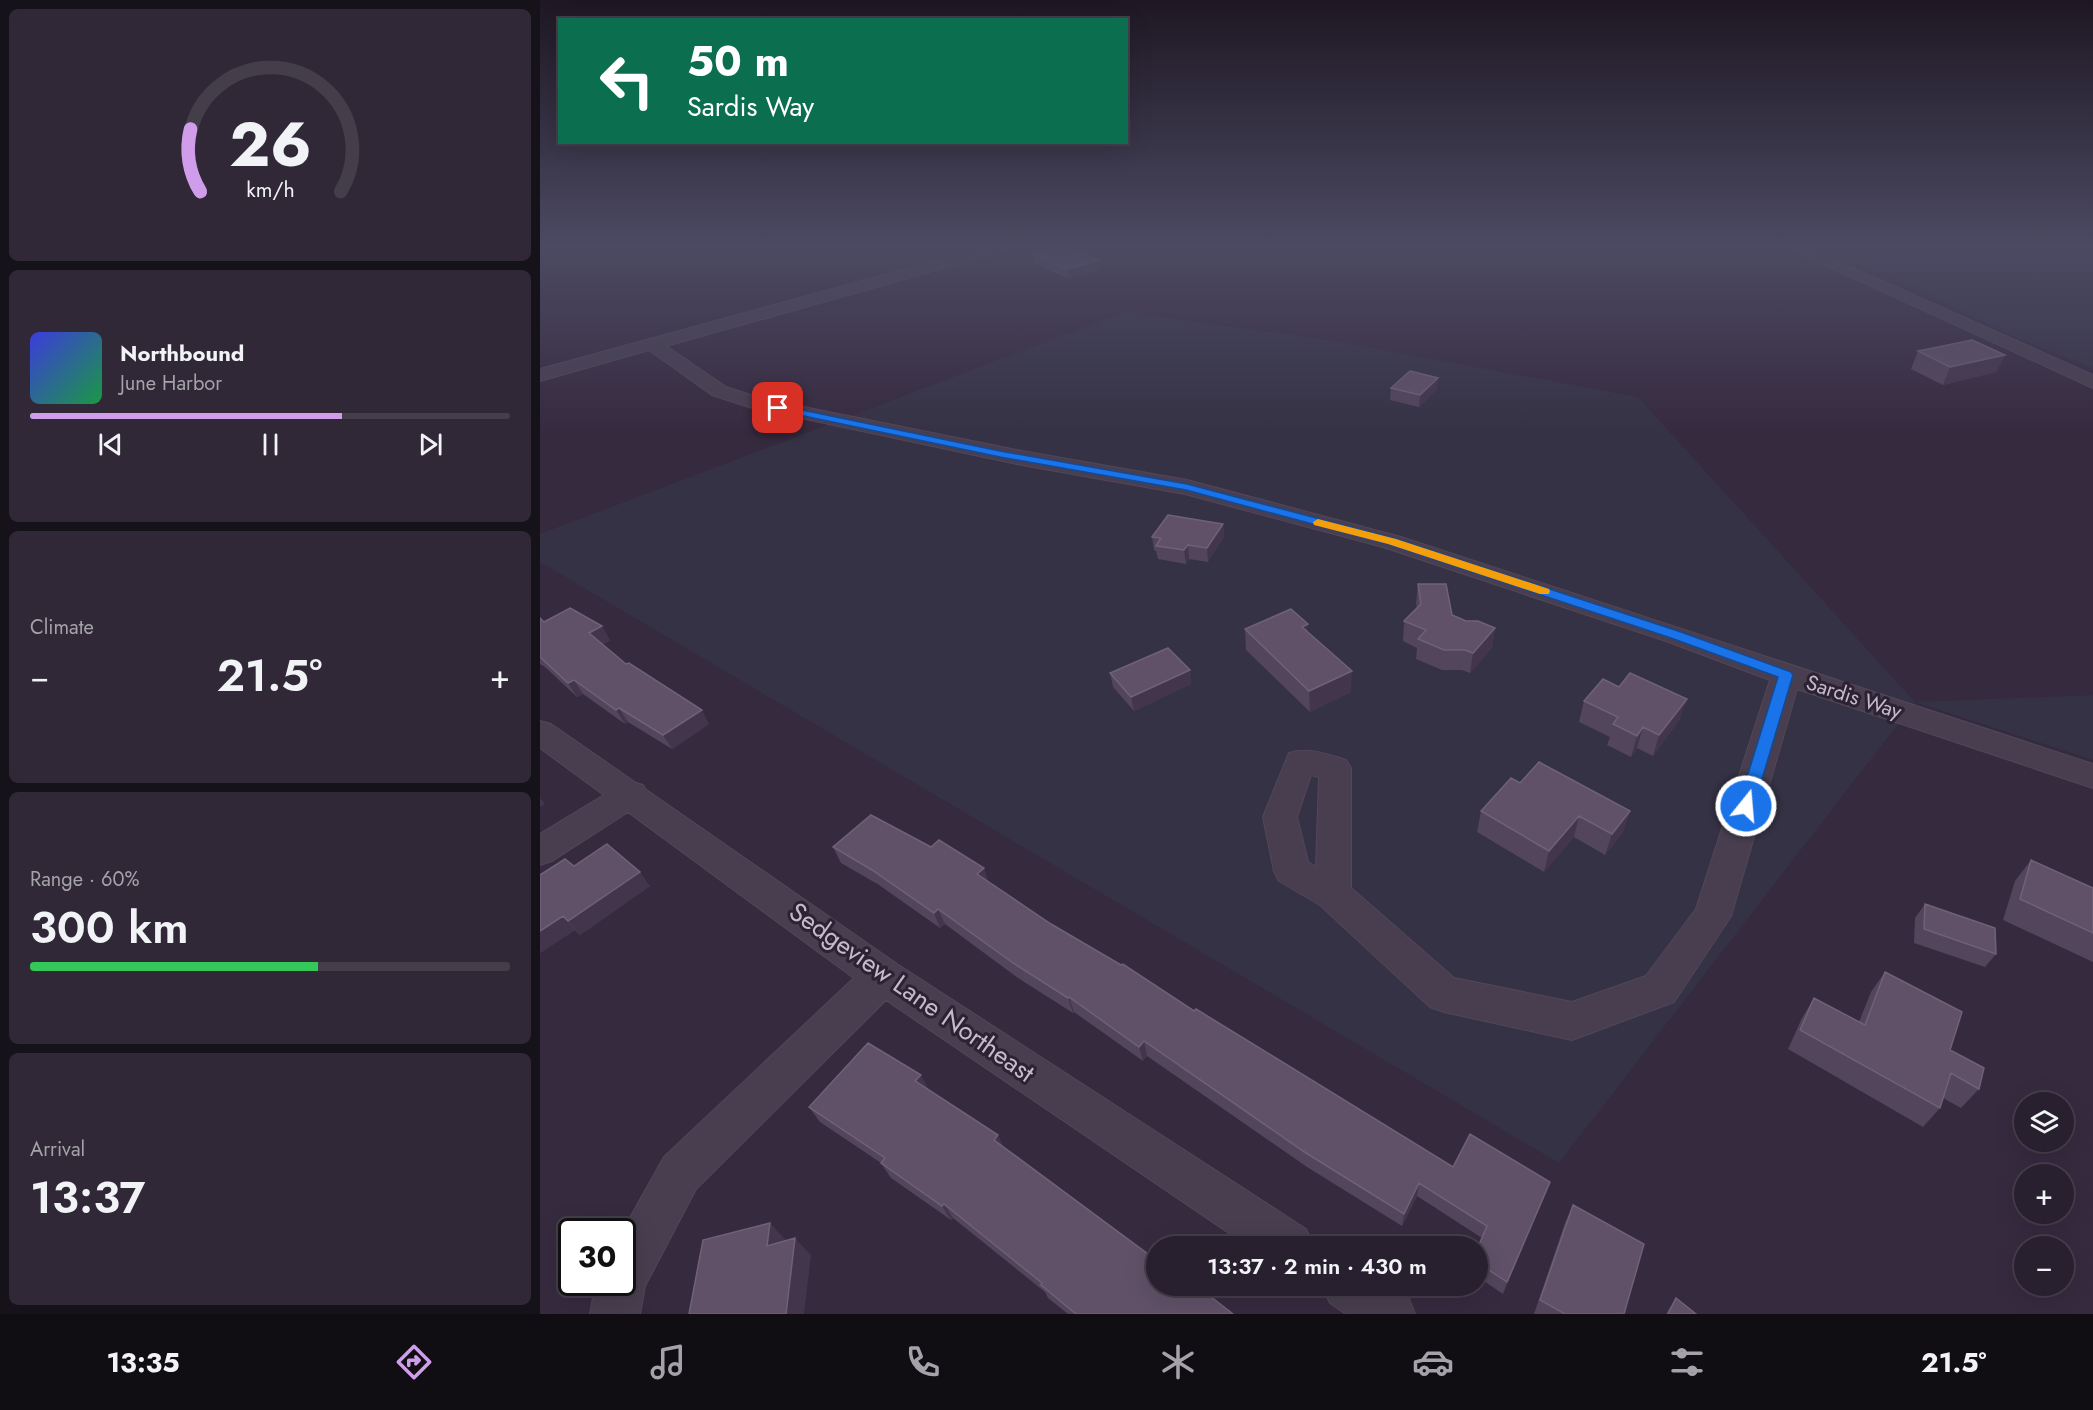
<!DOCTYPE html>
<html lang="en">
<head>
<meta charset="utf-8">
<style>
	body { margin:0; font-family:Jost,sans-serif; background:#302837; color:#f1f3f6; height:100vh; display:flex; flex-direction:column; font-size:22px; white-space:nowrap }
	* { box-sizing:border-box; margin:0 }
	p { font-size:20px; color:#a5a3aa }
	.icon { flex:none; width:33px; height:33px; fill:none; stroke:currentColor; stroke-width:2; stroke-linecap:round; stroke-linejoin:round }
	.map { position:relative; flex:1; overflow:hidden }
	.sheet { display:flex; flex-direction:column; gap:9px; padding:9px; background:#16121a; width:540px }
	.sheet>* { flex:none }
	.hud { position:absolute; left:18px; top:18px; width:570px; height:126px; border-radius:0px; box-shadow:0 6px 24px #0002,0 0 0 2px #443e4b; background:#0b6e4f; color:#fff; overflow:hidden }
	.controls { position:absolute; left:1474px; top:1092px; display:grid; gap:12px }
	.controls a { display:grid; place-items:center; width:60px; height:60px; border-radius:50%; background:#28202f; box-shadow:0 6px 24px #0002,0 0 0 2px #443e4b; font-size:30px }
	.speed { position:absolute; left:18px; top:1218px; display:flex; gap:12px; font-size:30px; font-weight:700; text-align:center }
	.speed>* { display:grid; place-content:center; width:78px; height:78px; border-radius:50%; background:#28202f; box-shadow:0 6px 24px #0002,0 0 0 2px #443e4b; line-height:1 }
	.speed .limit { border:3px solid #111; border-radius:9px; background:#fff; color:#111 }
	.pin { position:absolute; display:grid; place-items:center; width:51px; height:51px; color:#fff; margin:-26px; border-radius:12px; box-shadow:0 3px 9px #0006 }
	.me { position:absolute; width:66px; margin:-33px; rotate:17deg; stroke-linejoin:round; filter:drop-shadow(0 0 4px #0008) }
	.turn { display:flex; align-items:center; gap:21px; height:126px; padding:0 30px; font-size:27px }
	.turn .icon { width:78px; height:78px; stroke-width:2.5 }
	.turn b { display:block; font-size:42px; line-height:51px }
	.big { font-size:45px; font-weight:600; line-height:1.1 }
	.sheet .card { flex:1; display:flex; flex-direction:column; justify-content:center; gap:9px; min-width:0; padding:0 21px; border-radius:9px; background:#302837 }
	.sheet .dial { align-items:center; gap:0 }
	.dial svg { height:156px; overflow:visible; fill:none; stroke:#443e4b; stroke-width:7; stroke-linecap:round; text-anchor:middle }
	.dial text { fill:#f1f3f6; stroke:none }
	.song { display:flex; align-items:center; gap:18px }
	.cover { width:72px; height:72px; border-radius:9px; background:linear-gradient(135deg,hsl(240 70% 55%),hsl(140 70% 35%)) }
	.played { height:6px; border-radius:3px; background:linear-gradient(90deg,#d09deb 65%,#443e4b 65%) }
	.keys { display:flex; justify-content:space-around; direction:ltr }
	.heat { display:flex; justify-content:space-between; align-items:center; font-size:33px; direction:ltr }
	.charge { height:9px; border-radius:4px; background:linear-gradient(90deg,#34c759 60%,#443e4b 0) }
	.trip { position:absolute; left:606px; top:1236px; width:342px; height:60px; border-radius:30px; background:#28202f; box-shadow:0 6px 24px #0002,0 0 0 2px #443e4b; font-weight:600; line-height:60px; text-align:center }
	.menu { display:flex; height:96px; justify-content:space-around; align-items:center; background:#100d13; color:#a5a3aa }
	.menu .icon { width:42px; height:42px }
	.menu .on { color:#d09deb }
	.menu b { font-size:27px; color:#f1f3f6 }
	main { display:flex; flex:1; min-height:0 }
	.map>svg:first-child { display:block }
	.green { fill:#353245 }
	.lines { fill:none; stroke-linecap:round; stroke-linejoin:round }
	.minor-casing { stroke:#514758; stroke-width:2 }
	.minor { fill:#483e4f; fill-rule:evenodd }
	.wall { fill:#53455c }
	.shaded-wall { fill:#43354c }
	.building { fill:#605168; stroke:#6f6277; stroke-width:1.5 }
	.route { fill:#1a73e8; stroke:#114b97; stroke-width:1.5 }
	.slow { fill:#f59e0b }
	.labels { text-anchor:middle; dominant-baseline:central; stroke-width:6; stroke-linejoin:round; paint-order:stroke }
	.street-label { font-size:21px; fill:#c4bac9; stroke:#2d2234 }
	.near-street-label { font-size:26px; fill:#c4bac9; stroke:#2d2234 }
</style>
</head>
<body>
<main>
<section class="sheet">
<div class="card dial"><svg viewBox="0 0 100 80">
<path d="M14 69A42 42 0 1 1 86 69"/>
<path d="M14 69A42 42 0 0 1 9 37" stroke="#d09deb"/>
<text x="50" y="56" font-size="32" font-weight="700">26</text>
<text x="50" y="72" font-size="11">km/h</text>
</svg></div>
<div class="card">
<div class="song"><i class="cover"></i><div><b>Northbound</b><p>June Harbor</p></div></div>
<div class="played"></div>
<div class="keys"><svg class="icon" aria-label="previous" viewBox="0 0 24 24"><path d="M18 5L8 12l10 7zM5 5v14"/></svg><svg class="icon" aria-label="pause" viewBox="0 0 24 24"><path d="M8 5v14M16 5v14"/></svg><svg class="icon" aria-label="next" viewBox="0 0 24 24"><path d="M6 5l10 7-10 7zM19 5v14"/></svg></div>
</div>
<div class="card"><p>Climate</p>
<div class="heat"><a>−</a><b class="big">21.5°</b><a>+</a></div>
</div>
<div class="card"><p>Range · 60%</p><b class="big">300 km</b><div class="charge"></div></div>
<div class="card"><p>Arrival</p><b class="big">13:37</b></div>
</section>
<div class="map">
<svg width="1553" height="1314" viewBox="0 0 1553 1314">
	<rect width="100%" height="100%" fill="#362a3f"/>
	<path class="green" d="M1405,248H1553V368L1477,338L1331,266Z
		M585,312L782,339L1098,397L1375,702L1553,695V760L1375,702L1019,1163L0,562V534Z"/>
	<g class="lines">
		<g class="minor-casing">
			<path id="minor" d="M442,248H467L465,251L126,346L186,387L220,398L482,451L647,480L861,537L1553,764V788L1257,689L1191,916L1134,1002L1032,1040L904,1012L890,1007L780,905L739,881L734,871L723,817L749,753C767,747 788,754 806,760L811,768V888L914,978L1032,1002L1106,976L1156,909L1230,680L1126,641L843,547L645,494L482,465L209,407L172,395L109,350L0,381V369ZM771,775L779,777L776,867L768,862L757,817Z
				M1248,248H1268L1553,375V388Z
				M0,721L11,724L96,783L103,785L105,789L357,964L766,1229L773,1246H708L346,1000L156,1189L105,1286L100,1314H50L56,1282H82V1232L124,1157L314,978L88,812L12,861L0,865V834L64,795L0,748Z
				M782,1286H851L868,1296L875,1314H806L790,1303Z"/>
		</g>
		<use href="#minor" class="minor"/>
	</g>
	<path class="wall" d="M493,254L559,260L561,270L529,279L495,264Z
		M1378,351L1465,355L1456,372L1403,385L1371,369Z
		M851,388L897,389L879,407L850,400Z
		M683,524L684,537L668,562L649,559L646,564L618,559L616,551L614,550L612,537Z
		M878,584L912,615L926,621L955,628L952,648L930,673L922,670H902L876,659L877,648L863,641L864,621L877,608L876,604Z
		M0,618L4,622L70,640L62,645L86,664L169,724L132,749L88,722L85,724L43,694L37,697L5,667L0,664Z
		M768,624V632L811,692L770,712L706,650L705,629Z
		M650,670L651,684L594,711L573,687L570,673Z
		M1044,701L1140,719L1113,756L1097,748L1091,757L1067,745L1070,737L1039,722Z
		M980,783L1090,811L1083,832L1065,855L1034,837L1004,872L937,832L941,811Z
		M293,847H391L444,868L448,882L511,924L654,1011L913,1167L1010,1182L963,1294L938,1277V1247L942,1238L877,1196L862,1226L767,1167L607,1056L603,1061L534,1012L533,1013L478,978L405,924L400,928L339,885L301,863Z
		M1491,860L1553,888V962L1463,920L1475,881Z
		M34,866L110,886L40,935L35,930L0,953V875Z
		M1385,904L1456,954L1445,967L1374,943L1375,918Z
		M1345,972L1410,1050L1439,1089L1421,1108L1403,1098L1400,1108L1383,1127L1248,1049L1262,1018L1274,998L1319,1022L1331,992Z
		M389,1090L463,1147L616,1286L693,1314H528L508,1298L505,1292L413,1218L411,1220L351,1178L341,1163L280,1122L269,1107Z
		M1033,1205L1084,1314H994L1025,1223Z
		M1136,1298L1156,1314H1126Z"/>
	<path class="shaded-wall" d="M559,260L561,270L529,279L527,269Z
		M1465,355L1456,372L1403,385L1410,367Z
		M898,378L897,389L879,407L880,395Z
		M683,524L684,537L668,562L667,548Z
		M648,545L649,559L646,564L644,550Z
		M768,624V644L762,627Z
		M62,626L70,640L58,647L49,633Z
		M955,628L952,648L930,673L933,653Z
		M650,670L651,684L594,711L591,697Z
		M812,671L811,692L770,712L769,691Z
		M34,680L43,694L37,697L28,683Z
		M1147,699L1140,719L1113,756L1119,735Z
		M79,708L88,722L85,724L76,710Z
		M162,710L169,724L132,749L123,735Z
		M1103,727L1097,748L1091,757L1097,736Z
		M0,798L5,804L0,807Z
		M1090,811L1083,832L1065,855L1072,834Z
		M1039,816L1034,837L1004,872L1009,851Z
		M444,868L449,884L437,874Z
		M100,872L110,886L40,935L28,921Z
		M398,909L405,924L400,928L394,913Z
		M23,916L35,930L0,953V931Z
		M529,997L534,1012L533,1013L528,998Z
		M604,1041L607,1056L603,1061L599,1047Z
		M381,1075L389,1090L375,1081Z
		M458,1135L465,1150L454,1140Z
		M1010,1182L1005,1196L963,1294L967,1282Z
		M879,1183L877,1196L862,1226L864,1214Z
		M404,1204L413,1218L411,1220L402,1206Z
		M230,1223L246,1240L243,1262L227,1246Z
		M255,1238L271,1255L264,1314H246Z"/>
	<path class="building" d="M513,248H532L559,260L527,269L493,254Z
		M1432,340L1465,355L1410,367L1378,351Z
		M870,371L898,378L880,395L851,388Z
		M628,515L683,524L667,548L648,545L644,550L616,546L621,538L612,537Z
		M878,584H906L912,615L926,621H938L955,628L933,653L925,650H904L878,639L886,630L864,621L881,604Z
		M30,608L62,626L49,633L86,664L89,663L162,710L123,735L79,708L76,710L34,680L28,683L0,657V618L4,622Z
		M751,609L768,624L762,627L812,671L769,691L705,629Z
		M628,648L650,670L591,697L570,673Z
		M1090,673L1147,699L1119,735L1103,727L1097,736L1073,724L1078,717L1044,701L1063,679L1079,687Z
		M999,762L1090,811L1072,834L1039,816L1009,851L941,811L971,778L980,783Z
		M331,815L391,847L399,840L444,868L437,874L511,924L581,965L583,964L654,1011L656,1009L913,1167L930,1134L1010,1182L967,1282L938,1263V1247L947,1226L879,1183L864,1214L766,1153L604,1041L599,1047L529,997L528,998L473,963L398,909L394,913L332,870L293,847Z
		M67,844L100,872L28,921L23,916L0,931V875L25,859L34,866Z
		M1491,860L1553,888V933L1480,899Z
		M1385,904L1455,928L1456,954L1384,929Z
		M1345,972L1422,1012L1410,1050L1444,1068L1439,1089L1411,1073L1400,1108L1260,1030L1274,998L1325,1025Z
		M328,1043L381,1075L375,1081L458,1135L454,1140L616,1260V1286H657L693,1314H536L501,1285L502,1283L404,1204L402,1206L341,1163L345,1158L269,1107Z
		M1033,1205L1104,1244L1084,1314H1025L1000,1300Z
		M230,1223L227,1246L255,1238L246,1314H149L163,1240Z
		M1136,1298L1156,1314H1128Z"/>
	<linearGradient id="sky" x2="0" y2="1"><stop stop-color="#1e1723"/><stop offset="0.57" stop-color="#4c4a63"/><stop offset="1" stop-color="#4c4a63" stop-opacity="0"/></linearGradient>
	<rect width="1553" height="432" fill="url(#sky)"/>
	<path class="route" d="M238,405L460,451L647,484L856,539L1141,632L1251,672L1253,675L1214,806L1211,811L1206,813L1200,811L1198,806L1238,677L1131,638L848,544L802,532L646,490L460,457L235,410V406Z"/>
	<path class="slow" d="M778,519L856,539L1009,589L1010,591L1009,594H1000L848,544L774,525L773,522Z"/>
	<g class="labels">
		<g class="street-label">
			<text transform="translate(1314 697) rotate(18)">Sardis Way</text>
		</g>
		<g class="near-street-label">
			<text transform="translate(372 992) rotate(35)">Sedgeview Lane Northeast</text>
		</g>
	</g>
</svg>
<div class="controls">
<a><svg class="icon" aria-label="layers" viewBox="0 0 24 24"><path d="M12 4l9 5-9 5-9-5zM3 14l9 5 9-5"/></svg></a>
<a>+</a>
<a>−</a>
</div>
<div class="speed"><div class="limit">30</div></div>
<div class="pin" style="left:238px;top:408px;background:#d93025"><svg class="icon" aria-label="arrive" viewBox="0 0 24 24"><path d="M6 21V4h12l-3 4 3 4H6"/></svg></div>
<svg class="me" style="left:1206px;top:806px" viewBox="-20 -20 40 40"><circle r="17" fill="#1a73e8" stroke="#fff" stroke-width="3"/><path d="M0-11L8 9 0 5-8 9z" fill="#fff"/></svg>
<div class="trip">13:37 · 2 min · 430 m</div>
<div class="hud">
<div class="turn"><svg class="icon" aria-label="left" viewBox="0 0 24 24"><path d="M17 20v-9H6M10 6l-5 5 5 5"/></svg><div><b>50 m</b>Sardis Way</div></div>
</div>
</div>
</main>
<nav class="menu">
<b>13:35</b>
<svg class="icon on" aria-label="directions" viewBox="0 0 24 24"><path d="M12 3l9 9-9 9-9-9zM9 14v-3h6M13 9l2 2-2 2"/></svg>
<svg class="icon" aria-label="music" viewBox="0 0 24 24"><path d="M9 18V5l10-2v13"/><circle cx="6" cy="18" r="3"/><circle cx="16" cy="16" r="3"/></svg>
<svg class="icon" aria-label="phone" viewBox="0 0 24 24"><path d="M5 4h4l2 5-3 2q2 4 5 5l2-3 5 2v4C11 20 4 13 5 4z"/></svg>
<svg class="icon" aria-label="climate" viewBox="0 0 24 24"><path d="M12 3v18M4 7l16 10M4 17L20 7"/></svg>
<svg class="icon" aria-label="car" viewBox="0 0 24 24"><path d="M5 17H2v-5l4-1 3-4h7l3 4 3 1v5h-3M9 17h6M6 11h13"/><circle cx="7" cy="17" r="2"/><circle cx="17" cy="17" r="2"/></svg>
<svg class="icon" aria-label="filters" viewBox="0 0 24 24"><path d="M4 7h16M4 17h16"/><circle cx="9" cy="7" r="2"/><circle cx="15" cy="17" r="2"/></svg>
<b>21.5°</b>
</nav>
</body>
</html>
